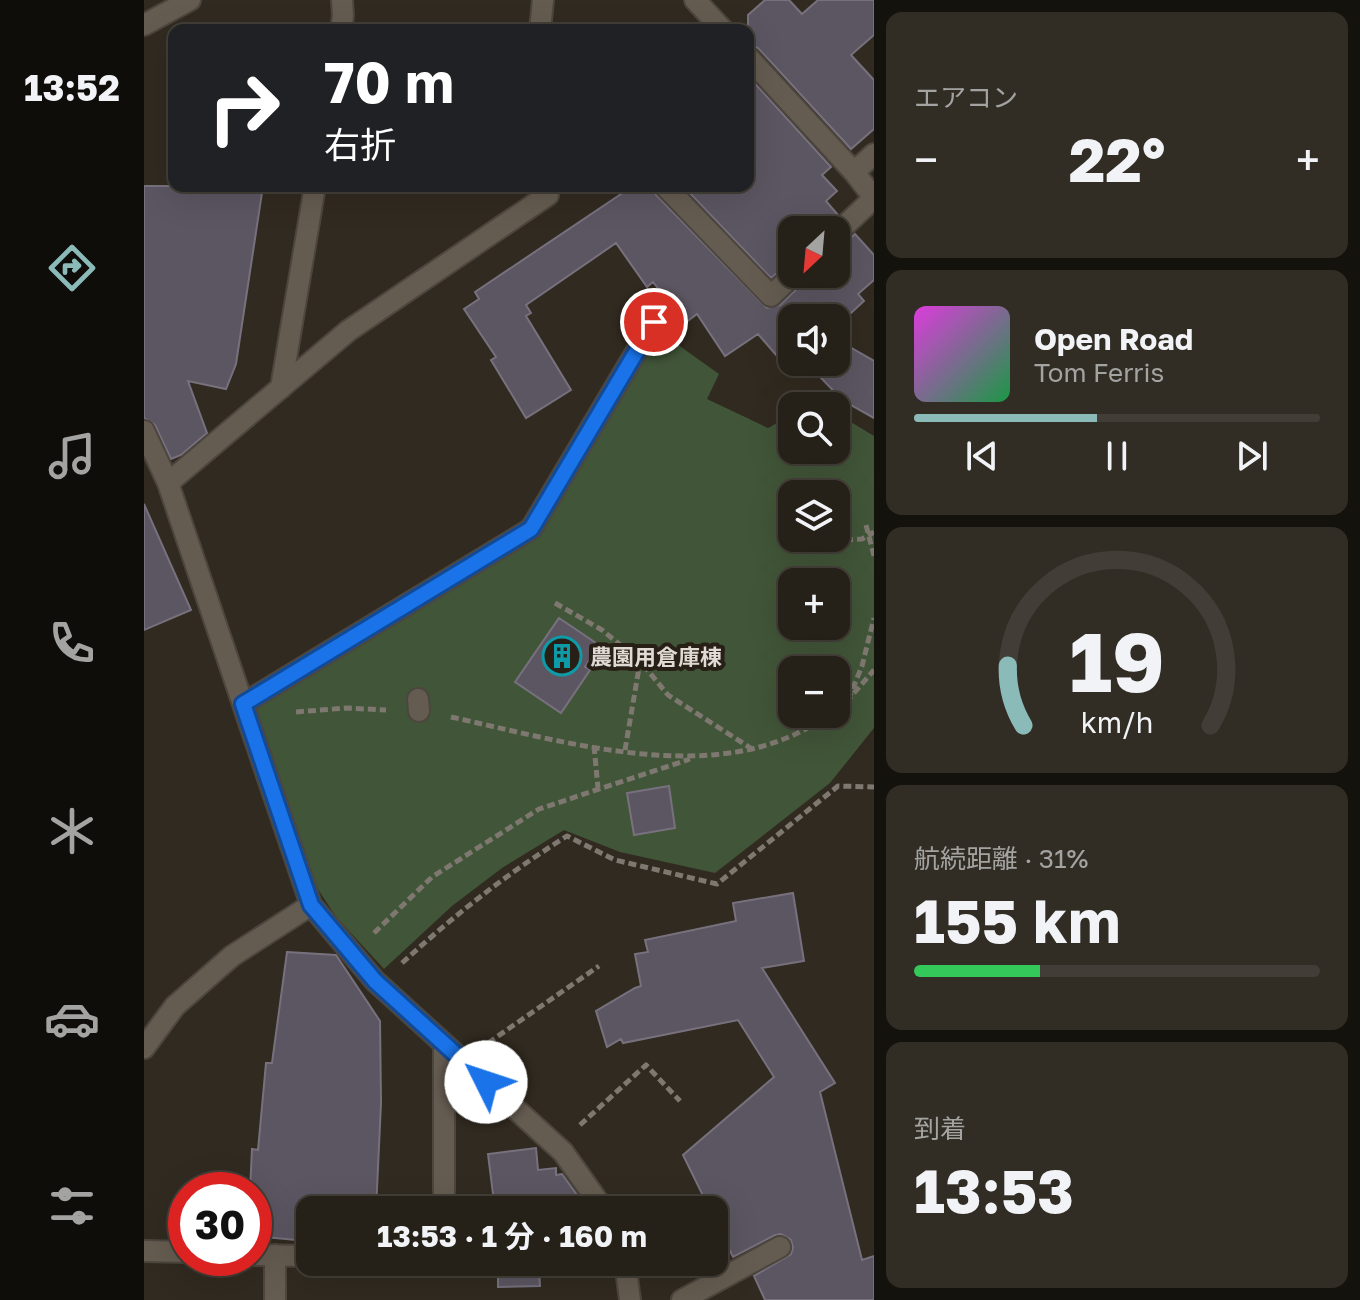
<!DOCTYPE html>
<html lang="ja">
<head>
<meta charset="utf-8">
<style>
	body { margin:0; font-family:"Golos Text","Noto Sans JP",sans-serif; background:#312d25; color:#f1f3f6; height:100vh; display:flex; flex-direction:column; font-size:30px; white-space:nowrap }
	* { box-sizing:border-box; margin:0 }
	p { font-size:26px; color:#a3a3a2 }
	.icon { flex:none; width:44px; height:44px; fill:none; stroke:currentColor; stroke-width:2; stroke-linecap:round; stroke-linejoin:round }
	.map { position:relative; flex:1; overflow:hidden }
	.panel { display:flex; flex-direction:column; gap:12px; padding:12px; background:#14120d; width:486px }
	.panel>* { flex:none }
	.top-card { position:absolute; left:24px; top:24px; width:586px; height:168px; border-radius:16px; box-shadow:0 8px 32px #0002,0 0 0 2px #423e37; background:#202124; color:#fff; overflow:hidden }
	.needle { width:52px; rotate:206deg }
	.controls { position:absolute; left:634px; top:216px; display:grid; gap:16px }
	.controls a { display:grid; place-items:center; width:72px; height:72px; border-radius:16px; background:#252018; box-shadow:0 8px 32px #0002,0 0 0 2px #423e37; font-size:40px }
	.speed { position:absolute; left:24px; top:1172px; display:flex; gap:16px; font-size:40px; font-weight:700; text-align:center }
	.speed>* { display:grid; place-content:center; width:104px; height:104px; border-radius:50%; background:#252018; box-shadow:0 8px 32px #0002,0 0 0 2px #423e37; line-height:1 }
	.speed .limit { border:12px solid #d22; background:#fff; color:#111 }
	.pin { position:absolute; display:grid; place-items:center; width:68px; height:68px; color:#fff; margin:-34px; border:4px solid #fff; border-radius:50%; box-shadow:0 2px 8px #0007 }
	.me { position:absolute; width:88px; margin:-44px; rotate:311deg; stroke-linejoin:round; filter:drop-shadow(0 0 6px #0008) }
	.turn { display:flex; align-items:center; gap:28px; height:168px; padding:0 24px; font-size:36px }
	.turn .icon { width:104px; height:104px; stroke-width:2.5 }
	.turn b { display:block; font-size:56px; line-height:68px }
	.big { font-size:60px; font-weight:700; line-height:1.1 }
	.panel .widget { flex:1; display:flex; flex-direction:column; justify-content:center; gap:12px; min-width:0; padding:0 28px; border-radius:16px; background:#312d25 }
	.panel .dial { align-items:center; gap:0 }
	.dial svg { height:208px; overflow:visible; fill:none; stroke:#423e37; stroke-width:7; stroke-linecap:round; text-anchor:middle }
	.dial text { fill:#f1f3f6; stroke:none }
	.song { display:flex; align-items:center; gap:24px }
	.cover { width:96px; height:96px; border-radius:12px; background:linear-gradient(135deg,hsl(300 70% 55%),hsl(140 70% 35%)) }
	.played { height:8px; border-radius:4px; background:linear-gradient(90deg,#8bbbb9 45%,#423e37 45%) }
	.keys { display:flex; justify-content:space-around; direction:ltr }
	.heat { display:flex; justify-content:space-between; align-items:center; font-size:44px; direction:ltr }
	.charge { height:12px; border-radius:6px; background:linear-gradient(90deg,#34c759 31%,#423e37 0) }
	.trip { position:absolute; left:152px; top:1196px; width:432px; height:80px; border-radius:16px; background:#252018; box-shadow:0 8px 32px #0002,0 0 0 2px #423e37; font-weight:700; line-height:80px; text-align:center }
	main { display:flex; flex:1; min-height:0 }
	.dock { display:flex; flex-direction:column; width:144px; justify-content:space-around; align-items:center; background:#0f0d0a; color:#a3a3a2 }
	.dock .icon { width:56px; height:56px }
	.dock .on { color:#8bbbb9 }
	.dock b { font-size:36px; color:#f1f3f6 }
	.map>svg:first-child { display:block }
	.green { fill:#415538; fill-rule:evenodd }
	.building { fill:#5c5662; stroke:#77717e; stroke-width:2 }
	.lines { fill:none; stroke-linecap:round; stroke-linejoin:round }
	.minor-casing { stroke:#4c463e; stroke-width:24 }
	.path { stroke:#7e7870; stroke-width:5; stroke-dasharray:8 4; stroke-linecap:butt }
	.minor { stroke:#655c51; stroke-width:20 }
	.route-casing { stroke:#114b97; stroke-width:20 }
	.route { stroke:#1a73e8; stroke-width:14 }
	.labels { text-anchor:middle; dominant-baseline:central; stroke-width:8; stroke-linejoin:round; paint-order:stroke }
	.poi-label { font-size:22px; font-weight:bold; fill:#dfdad4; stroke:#282016; text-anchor:start }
</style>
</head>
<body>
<main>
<nav class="dock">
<b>13:52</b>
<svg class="icon on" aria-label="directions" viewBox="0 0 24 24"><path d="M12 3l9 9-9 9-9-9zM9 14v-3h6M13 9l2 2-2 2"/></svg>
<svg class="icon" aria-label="music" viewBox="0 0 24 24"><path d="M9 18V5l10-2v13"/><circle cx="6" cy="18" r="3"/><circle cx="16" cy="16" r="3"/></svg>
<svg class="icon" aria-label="phone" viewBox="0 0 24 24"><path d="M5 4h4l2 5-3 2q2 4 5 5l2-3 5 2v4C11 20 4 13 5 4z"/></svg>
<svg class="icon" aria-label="climate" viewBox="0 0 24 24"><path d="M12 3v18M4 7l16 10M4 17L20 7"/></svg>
<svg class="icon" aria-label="car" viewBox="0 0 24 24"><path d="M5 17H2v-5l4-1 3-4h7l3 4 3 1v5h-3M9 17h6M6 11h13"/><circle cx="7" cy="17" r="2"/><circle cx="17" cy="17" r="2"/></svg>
<svg class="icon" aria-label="filters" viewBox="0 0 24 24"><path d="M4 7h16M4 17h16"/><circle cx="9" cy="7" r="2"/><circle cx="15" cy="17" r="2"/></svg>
</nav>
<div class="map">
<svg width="730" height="1300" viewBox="0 0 730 1300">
	<rect width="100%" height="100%" fill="#312a20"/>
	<path class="green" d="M516,332L575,374L563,399L624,428L648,415V450H692V413L730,436V728L686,783L571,873L476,852L420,830L358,868L308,906L240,969L193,918L173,888L108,716L109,708L389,540ZM648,494H692V538H648ZM648,582H692V626H648ZM648,670H692V714H648Z"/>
	<path class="building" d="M621,0H645L658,14L674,0H730V35L707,55L730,80V129L707,149L614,48L604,44V15Z
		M604,76L687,167L678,175L693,191L682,201L694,215L680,230H648V261L627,278L539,186H604Z
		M0,186H119L92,364L82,389L44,381L63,433L37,455L27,459L11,425L0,418Z
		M489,186H508L512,195L623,308L636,305L659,283L663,274H692V247L700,244L711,234L730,255V280L714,294L720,301L692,327V318H648V347L646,344L633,356L614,334L581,356L553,314L541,323L509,282L503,287L472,243L382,305L387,313L382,316L427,390L382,418L347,360L352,357L320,309L335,299L331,292Z
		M692,339L730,361V418L698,400L662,362H692Z
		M0,504L47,610L0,630Z
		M415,618L455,645L441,667L446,670L417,713L371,682Z
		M525,786L531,828L490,835L483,793Z
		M649,893L660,961L618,968L691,1083L676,1092L718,1260L730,1256V1300H621L610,1276L647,1254L649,1248L647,1240L637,1234L631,1235L589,1257L570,1218V1210H566L539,1155L630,1077L594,1020L479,1043L477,1039L463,1047L452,1011L491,988L497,986L491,954L504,952L501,940L592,921L589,903Z
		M143,952L192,955L236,1021L237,1103L232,1210H164L162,1241L110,1236V1190H106L108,1149L114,1150L122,1063H128Z
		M392,1148L394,1170L412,1168V1175L418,1174L436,1199L438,1210H351L344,1154Z
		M354,1262H445V1268L395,1270L396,1286L354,1287Z"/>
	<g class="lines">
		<g class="minor-casing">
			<path id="minor" d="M551,0L579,30
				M0,25L46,0
				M197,30L199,16L198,0
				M396,30L399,0
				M604,57L710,172L730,198L692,234
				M710,172L730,154
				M521,186L627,296L650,274
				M137,388L171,186
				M0,431L24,483L167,905L231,981L419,1152L460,1210
				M24,483L204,331L404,195L402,186
				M274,699L275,711
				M99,704L387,529L510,322
				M0,1048L31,1006L88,956L167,905
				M300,1210V1046
				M0,1251L42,1252
				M110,1255L166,1256
				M131,1255V1300
				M481,1262L486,1300
				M538,1300L636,1247"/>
		</g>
		<path class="path" d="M722,525L730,556
			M701,540L718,539L730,532
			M411,603L458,630L496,661L524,695L608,749
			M704,700L718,666L730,618
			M692,709L704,700L730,670
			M152,712L202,708L242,710
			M307,717C423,742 581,792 685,714
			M450,746L454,788
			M481,750L496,662
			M230,933L288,877L395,809L546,759
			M258,963C313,913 360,876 423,836L471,860L573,884L694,786L730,787
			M344,1043L455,966
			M436,1125L502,1065L536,1101"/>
		<use href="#minor" class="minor"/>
	</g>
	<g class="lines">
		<g class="route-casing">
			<path id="route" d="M342,1082L231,981L167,905L99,704L387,529L510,322"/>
		</g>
		<use href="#route" class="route"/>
	</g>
	<defs>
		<g id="building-ring" transform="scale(2)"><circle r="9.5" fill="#282016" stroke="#0f9aa8" stroke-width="1.5"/><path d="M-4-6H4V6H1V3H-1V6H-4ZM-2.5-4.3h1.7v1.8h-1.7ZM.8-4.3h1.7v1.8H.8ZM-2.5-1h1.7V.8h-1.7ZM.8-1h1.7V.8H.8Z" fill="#0f9aa8"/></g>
	</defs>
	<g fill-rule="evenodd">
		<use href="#building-ring" x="418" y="656"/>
	</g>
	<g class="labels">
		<g class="poi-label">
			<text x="446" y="656">農園用倉庫棟</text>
		</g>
	</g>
</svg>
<div class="controls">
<a><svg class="needle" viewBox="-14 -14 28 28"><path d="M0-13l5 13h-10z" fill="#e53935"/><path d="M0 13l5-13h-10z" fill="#a3a3a2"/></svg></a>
<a><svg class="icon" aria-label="sound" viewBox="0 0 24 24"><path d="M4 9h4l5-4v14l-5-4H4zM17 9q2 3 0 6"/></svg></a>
<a><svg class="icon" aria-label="search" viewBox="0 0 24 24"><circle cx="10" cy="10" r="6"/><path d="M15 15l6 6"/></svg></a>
<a><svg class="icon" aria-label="layers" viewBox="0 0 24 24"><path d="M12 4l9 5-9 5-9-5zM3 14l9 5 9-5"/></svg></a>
<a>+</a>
<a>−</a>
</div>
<div class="speed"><div class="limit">30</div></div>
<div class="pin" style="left:510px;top:322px;background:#d93025"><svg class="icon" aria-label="arrive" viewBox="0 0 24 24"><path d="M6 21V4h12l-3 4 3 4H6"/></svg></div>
<svg class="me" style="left:342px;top:1082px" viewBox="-20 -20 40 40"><circle r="19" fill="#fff"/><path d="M0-13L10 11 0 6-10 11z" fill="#1a73e8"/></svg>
<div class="trip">13:53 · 1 分 · 160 m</div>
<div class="top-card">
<div class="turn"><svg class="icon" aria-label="right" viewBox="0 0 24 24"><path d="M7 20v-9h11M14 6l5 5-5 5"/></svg><div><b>70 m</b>右折</div></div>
</div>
</div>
<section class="panel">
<div class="widget"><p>エアコン</p>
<div class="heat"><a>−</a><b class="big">22°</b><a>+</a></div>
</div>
<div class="widget">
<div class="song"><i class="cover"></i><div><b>Open Road</b><p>Tom Ferris</p></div></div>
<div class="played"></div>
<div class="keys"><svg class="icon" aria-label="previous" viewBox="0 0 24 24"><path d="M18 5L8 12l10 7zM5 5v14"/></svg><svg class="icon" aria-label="pause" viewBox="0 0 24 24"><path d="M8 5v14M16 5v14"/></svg><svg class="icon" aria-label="next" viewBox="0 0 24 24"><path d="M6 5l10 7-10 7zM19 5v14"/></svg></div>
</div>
<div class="widget dial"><svg viewBox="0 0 100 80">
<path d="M14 69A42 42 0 1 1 86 69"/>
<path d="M14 69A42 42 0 0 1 8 46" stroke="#8bbbb9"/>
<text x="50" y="56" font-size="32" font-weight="700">19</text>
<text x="50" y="72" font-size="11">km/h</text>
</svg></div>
<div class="widget"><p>航続距離 · 31%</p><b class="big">155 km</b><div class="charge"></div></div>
<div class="widget"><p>到着</p><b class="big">13:53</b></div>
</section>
</main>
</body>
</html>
